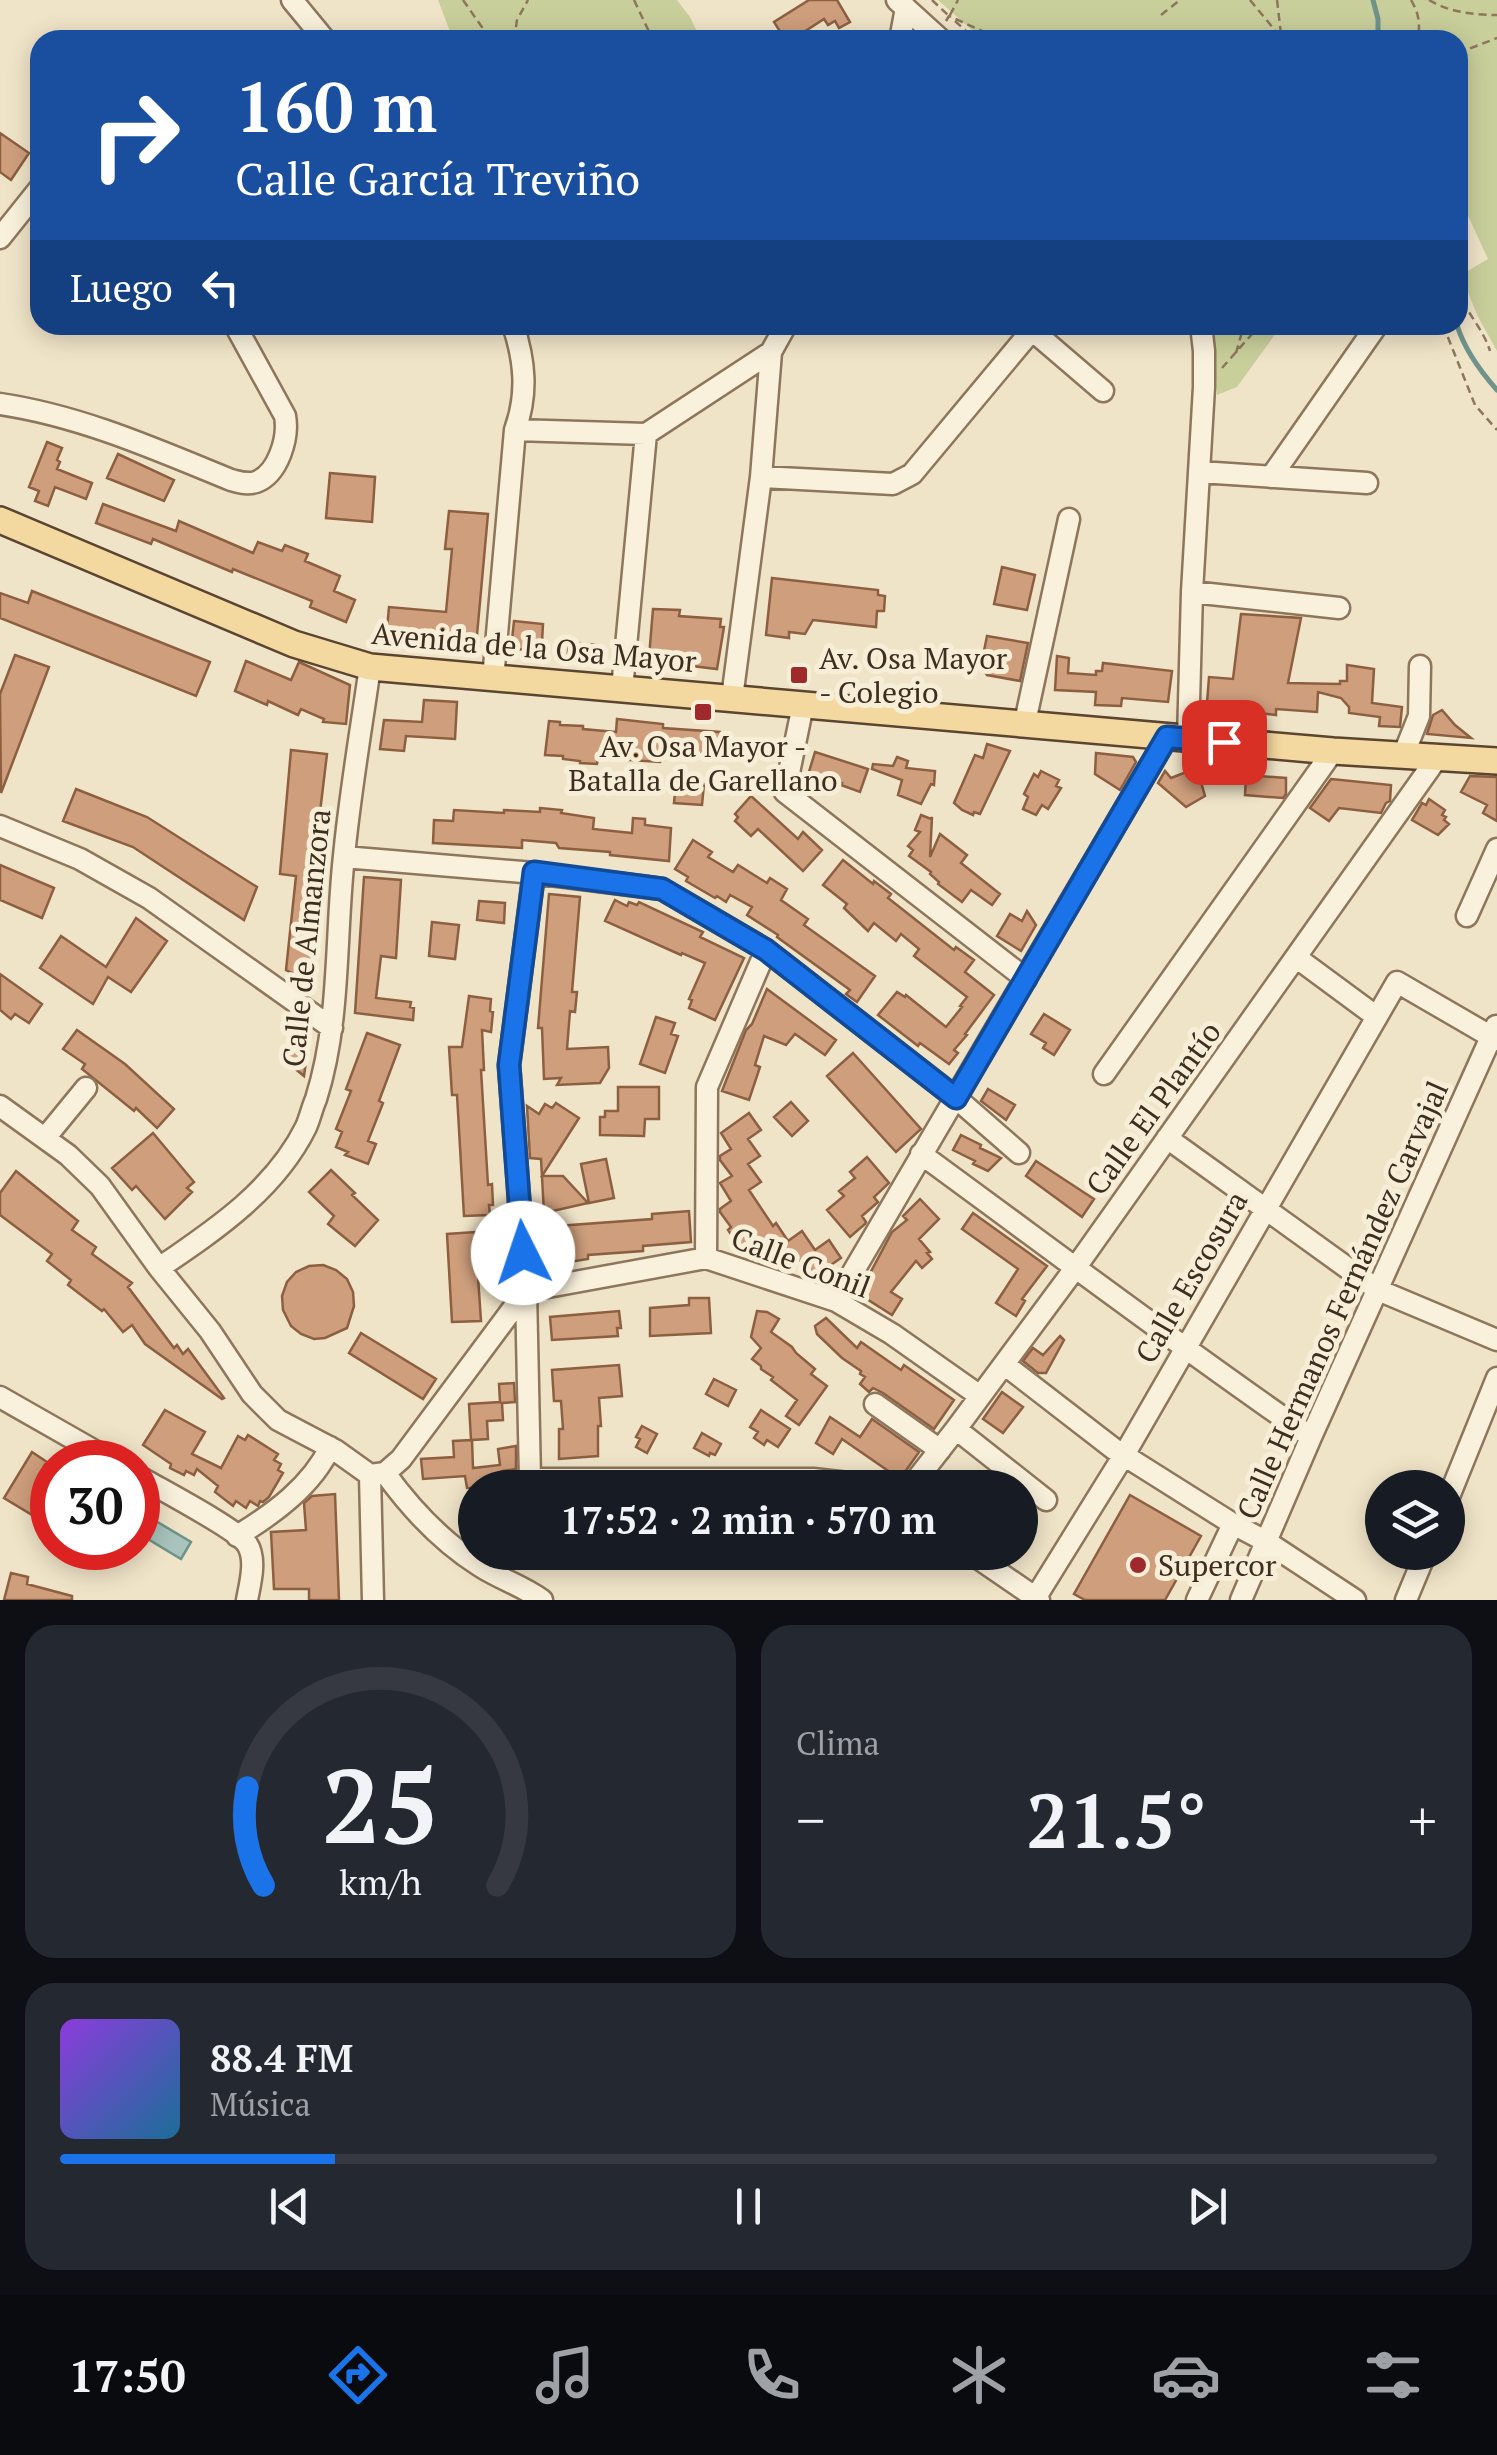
<!DOCTYPE html>
<html lang="es">
<head>
<meta charset="utf-8">
<style>
	body { margin:0; font-family:"PT Serif",serif; background:#242831; color:#f1f3f6; height:100vh; display:flex; flex-direction:column; font-size:38px; white-space:nowrap }
	* { box-sizing:border-box; margin:0 }
	p { font-size:32px; color:#9ea1a6 }
	.icon { flex:none; width:55px; height:55px; fill:none; stroke:currentColor; stroke-width:2; stroke-linecap:round; stroke-linejoin:round }
	.map { position:relative; height:1600px; overflow:hidden }
	.details { display:flex; flex-direction:column; gap:25px; padding:25px; background:#0d0f14; flex:1 }
	.details>* { flex:none }
	.banner { position:absolute; left:30px; top:30px; width:1438px; height:305px; border-radius:30px; box-shadow:0 5px 25px #0003; background:#1a4fa0; color:#fff; overflow:hidden }
	.fabs { position:absolute; left:1365px; top:1470px; display:grid; gap:20px }
	.fabs a { display:grid; place-items:center; width:100px; height:100px; border-radius:50%; background:#171b24; box-shadow:0 5px 25px #0003; font-size:50px }
	.speed { position:absolute; left:30px; top:1440px; display:flex; gap:20px; font-size:50px; font-weight:700; text-align:center }
	.speed>* { display:grid; place-content:center; width:130px; height:130px; border-radius:50%; background:#171b24; box-shadow:0 5px 25px #0003; line-height:1 }
	.speed .limit { border:15px solid #d22; background:#fff; color:#111 }
	.pin { position:absolute; display:grid; place-items:center; width:85px; height:85px; color:#fff; margin:-42px; border-radius:20px; box-shadow:0 5px 15px #0006 }
	.me { position:absolute; width:110px; margin:-55px; rotate:356deg; stroke-linejoin:round; filter:drop-shadow(0 0 8px #0008) }
	.turn { display:flex; align-items:center; gap:35px; height:210px; padding:0 40px; font-size:45px }
	.turn .icon { width:130px; height:130px; stroke-width:2.5 }
	.turn b { display:block; font-size:70px; line-height:85px }
	.then { display:flex; align-items:center; height:95px; padding:0 40px; background:#0003; gap:20px; font-size:38px }
	.big { font-size:75px; font-weight:700; line-height:1.1 }
	.details .widget { flex:1; display:flex; flex-direction:column; justify-content:center; gap:15px; min-width:0; padding:0 35px; border-radius:30px; background:#242831 }
	.details .dial { align-items:center; gap:0 }
	.dial svg { height:260px; overflow:visible; fill:none; stroke:#363941; stroke-width:7; stroke-linecap:round; text-anchor:middle }
	.dial text { fill:#f1f3f6; stroke:none }
	.song { display:flex; align-items:center; gap:30px }
	.cover { width:120px; height:120px; border-radius:15px; background:linear-gradient(135deg,hsl(270 70% 55%),hsl(200 70% 35%)) }
	.played { height:10px; border-radius:5px; background:linear-gradient(90deg,#1a73e8 20%,#363941 20%) }
	.keys { display:flex; justify-content:space-around; direction:ltr }
	.heat { display:flex; justify-content:space-between; align-items:center; font-size:55px; direction:ltr }
	.details .tiles { flex:1; display:grid; gap:25px; grid-template-columns:1fr 1fr }
	.widget:last-child { grid-column:span 2 }
	.trip { position:absolute; left:458px; top:1470px; width:580px; height:100px; border-radius:50px; background:#171b24; box-shadow:0 5px 25px #0003; font-weight:700; line-height:100px; text-align:center }
	.tabs { display:flex; height:160px; justify-content:space-around; align-items:center; background:#090b0e; color:#9ea1a6 }
	.tabs .icon { width:70px; height:70px }
	.tabs .active { color:#1a73e8 }
	.tabs b { font-size:45px; color:#f1f3f6 }
	.map>svg:first-child { display:block }
	.green { fill:#c9cf9b }
	.water { fill:#a9c4bc; stroke:#6f938a; stroke-width:2.5 }
	.lines { fill:none; stroke-linecap:round; stroke-linejoin:round }
	.stream { stroke:#6f938a; stroke-width:5 }
	.building { fill:#cf9f7d; stroke:#8d5f41; stroke-width:2.5 }
	.minor-casing { stroke:#8d765c; stroke-width:25 }
	.major-casing { stroke:#5b4430; stroke-width:30 }
	.path { stroke:#8d765c; stroke-width:2.5; stroke-dasharray:8 5; stroke-linecap:butt }
	.minor { stroke:#faf1dc; stroke-width:20 }
	.major { stroke:#f3d9a0; stroke-width:25 }
	.route-casing { stroke:#114b97; stroke-width:25 }
	.route { stroke:#1a73e8; stroke-width:18 }
	.poi-dot { fill:#9e2a2b; stroke:#f7eed8; stroke-width:4 }
	.labels { text-anchor:middle; dominant-baseline:central; stroke-width:10; stroke-linejoin:round; paint-order:stroke }
	.street-label { font-size:30px; fill:#3d2e20; stroke:#f7eed8 }
	.poi-label { font-size:30px; fill:#3d2e20; stroke:#f7eed8; text-anchor:start }
</style>
</head>
<body>
<div class="map">
<svg width="1497" height="1600" viewBox="0 0 1497 1600">
	<rect width="100%" height="100%" fill="#f0e4c8"/>
	<path class="green" d="M438,0H677L690,17L701,40H458L449,29Z
		M938,0H1497V351L1478,317L1461,275L1488,259L1458,194V40H983Z
		M1213,325H1282L1237,387L1217,395Z"/>
	<path class="water" d="M139,1511L191,1542L181,1559L138,1533Z"/>
	<g class="lines">
		<path class="stream" d="M1373,0L1378,19V40
			M1457,325C1464,348 1481,372 1497,390"/>
	</g>
	<path class="building" d="M809,0H837L850,22L839,28L835,21L828,25L824,19L796,37L792,32L784,38L774,22Z
		M0,133L29,153L11,180L0,172Z
		M47,442L62,448L57,460L60,462L57,469L92,483L86,499L55,487L48,506L35,501L39,491L29,487Z
		M118,454L174,480L164,501L107,478Z
		M330,473L375,477L372,522L326,518Z
		M103,504L176,531L179,521L253,553L258,542L282,551L285,545L308,554L305,561L340,576L334,591L355,600L346,622L310,607L312,601L233,569L232,572L153,539L151,544L96,523Z
		M449,511L488,514L476,646L386,639L389,607L446,612L452,549H445Z
		M1002,567L1035,575L1027,610L994,604Z
		M772,578L878,590V595L885,596L884,611H877L876,627L813,620L805,634L789,632V638L766,635Z
		M32,591L210,662L196,696L0,618V593L28,603Z
		M653,609L680,610L679,616L721,619L720,627H724L717,669L675,664V670L648,669Z
		M1241,614L1301,618L1288,683L1340,684V681H1347V665L1374,669L1372,703L1402,707L1400,727L1379,726L1380,717L1349,713V707L1341,698L1318,692L1317,712L1276,709V715L1248,712L1249,707L1207,703L1209,677L1233,679Z
		M514,621L543,624L542,642L534,641V650L511,649Z
		M987,636L1028,643L1020,681L987,675L981,666Z
		M569,642L598,645L597,664L567,661Z
		M15,655L49,667L1,793L0,694Z
		M1057,656L1069,658L1068,673L1096,675V671H1102L1103,663L1172,671L1168,702L1122,698L1121,706L1095,705L1096,692L1055,690Z
		M246,661L291,680L299,662L350,685L346,724L323,722L324,719L301,709L298,715L268,701L267,705L235,691Z
		M424,700L457,702L455,739L406,736L404,751L380,749L384,720L422,722Z
		M1442,710L1455,725L1471,738L1427,734L1433,715Z
		M617,719L663,724V728L720,732L718,754L695,753V758L661,754L660,762L598,758L597,764L580,763V761L563,759V756L545,755L549,721L560,722V725L583,726V729L616,732Z
		M987,744L1010,751L980,814L974,812L973,815L962,810L954,803L975,755L983,758Z
		M291,750L327,754L310,895H321L312,983L286,970L296,876L280,874Z
		M815,752L868,769L860,792L841,785L842,783L808,775Z
		M1096,753L1133,757L1136,762L1120,790L1095,774Z
		M897,757L908,761L906,768L935,771L934,785L931,784L921,804L898,795L902,780L872,769L873,764L893,766Z
		M1197,768L1205,796L1186,807L1158,783L1165,771L1171,778Z
		M1041,771L1059,780L1056,786L1061,788L1048,809L1042,805L1036,815L1023,809L1028,797L1024,794L1034,774L1038,777Z
		M1246,775L1286,778V794L1283,798L1245,795Z
		M1470,776L1497,777V821L1483,813L1487,805L1461,792Z
		M1331,779L1391,785L1390,801L1386,803L1381,813L1339,808L1329,821L1310,808Z
		M676,782L704,784L702,805L674,803Z
		M76,789L147,817L257,887L244,920L133,847L63,821Z
		M751,796L798,839L803,832L822,850L803,871L758,829L751,836L735,821L738,817L735,814Z
		M1429,799L1445,810L1442,815L1446,817L1444,820L1449,824L1438,835L1412,820L1422,803L1426,805Z
		M540,808L562,810L561,813L594,818L593,829L632,833L633,818L645,819V825L671,828L669,861L610,855V852L559,848L556,843L522,840V848L433,843L434,820L453,821L454,810L504,813V810L540,812Z
		M921,815L931,819L932,817L930,857L940,834L967,855L961,863L1000,894L992,905L971,890L962,902L938,884L939,882L930,874L931,872L909,856L913,850L908,846L920,832L915,830Z
		M693,840L712,852L708,857L733,872L738,865L767,883L770,878L787,889L781,900L808,919L804,925L875,976L857,1002L846,994L850,990L777,937L778,935L747,915L752,907L730,895L726,902L717,896L715,898L686,881L688,877L675,869Z
		M843,860L873,884L874,881L891,894L888,898L954,950L956,947L974,960L965,972L994,995L965,1034L967,1035L954,1050L958,1053L949,1064L920,1043L918,1046L878,1015L897,992L905,997L906,995L946,1027L962,1007L960,1006L967,997L914,956L919,949L901,934L896,941L874,923L868,931L844,908L847,904L823,885Z
		M0,865L54,888L42,918L0,900Z
		M364,877L401,880L396,958L381,956L376,998L411,1002L410,1007L414,1008L413,1020L355,1013Z
		M549,894L580,897L572,992H577L575,1012L570,1011L567,1049L608,1047L609,1068L600,1083L557,1085L561,1078L544,1079L542,1028H538Z
		M615,900L627,906L629,902L637,905L639,902L703,932L700,937L744,958L715,1020L689,1008L692,1000L689,999L705,963L682,953L681,955L605,921Z
		M479,901L505,903L504,923L477,920Z
		M1027,911L1036,925L1021,951L997,936L1010,914L1022,921Z
		M136,918L167,941L131,992L108,977L93,1004L40,968L61,936L106,967Z
		M432,922L459,925L455,959L429,956Z
		M0,974L42,1004L29,1023L15,1014L11,1019L0,1010Z
		M767,989L836,1040L825,1055L795,1034L786,1045L764,1036L755,1065L760,1067L749,1100L722,1091L746,1030L752,1024Z
		M469,996L491,999L490,1011L493,1012L491,1032L482,1030L484,1070H481L488,1185L492,1184L493,1205H489L490,1215L464,1216L457,1095H452L449,1047H462Z
		M1044,1014L1070,1030L1054,1055L1043,1048L1046,1043L1031,1034Z
		M656,1017L675,1023L671,1034L678,1036L665,1073L640,1064Z
		M77,1030L125,1064L174,1109L157,1128L136,1108L134,1111L82,1069L85,1064L63,1049Z
		M367,1033L400,1045L379,1101L383,1103L368,1141L376,1144L368,1164L345,1155L348,1152L336,1147L342,1132L336,1129L351,1091L346,1089Z
		M297,1039L309,1040L304,1076L281,1057Z
		M853,1053L921,1129L896,1152L827,1076Z
		M618,1087H659V1119H645L644,1136L600,1135V1117H605V1111H618Z
		M988,1089L1015,1105L1006,1120L981,1101Z
		M791,1102L808,1121L792,1136L774,1117Z
		M556,1103L579,1118L542,1176H563L588,1203L544,1213L541,1159L530,1158L527,1106L539,1114L545,1104L552,1108Z
		M749,1113L761,1130L748,1139L760,1156L748,1164L761,1182L749,1190L773,1226L776,1223L788,1241L802,1231L815,1250L829,1240L841,1258L812,1278L800,1260L786,1269L774,1252L760,1261L748,1243L740,1248L728,1230L731,1227L720,1212V1209L731,1201L720,1183L732,1176L720,1160V1156L731,1149L721,1133Z
		M153,1133L194,1182L187,1188L192,1192L165,1219L136,1186L132,1190L112,1168Z
		M961,1135L981,1145L980,1148L1001,1158L988,1171L973,1164L975,1161L953,1150Z
		M867,1157L889,1183L874,1197L878,1202L862,1216L866,1222L865,1224L850,1237L827,1210L844,1196L839,1191L855,1178L850,1172Z
		M606,1159L614,1198L589,1203L581,1164Z
		M1036,1161L1094,1199L1082,1217L1026,1176Z
		M331,1170L355,1193L352,1195L378,1220L355,1246L328,1224L334,1216L309,1192Z
		M16,1171L78,1221L72,1230L96,1247L92,1254L132,1283L128,1287L174,1348L177,1345L183,1354L188,1349L224,1398L222,1399L145,1344L132,1325L123,1332L104,1309L102,1311L68,1285L71,1280L47,1261L52,1254L0,1215V1193Z
		M920,1199L939,1219L919,1239L930,1252L927,1253L932,1259L922,1268L916,1261L891,1292L902,1299L892,1315L859,1294L892,1232L907,1220L903,1216Z
		M689,1211L691,1242L643,1246V1251L588,1255V1259L550,1265L544,1227L652,1219V1214Z
		M973,1213L1047,1266L1022,1299L1025,1301L1016,1316L996,1303L1018,1269L962,1229Z
		M475,1232L481,1321L452,1322L447,1234Z
		M323,1265L336,1270L347,1279L353,1292L354,1306L347,1328L325,1338L314,1339L301,1334L291,1326L283,1310L282,1296L287,1282L296,1272L309,1266Z
		M689,1298H709L711,1333L650,1336V1308L689,1305Z
		M619,1311L621,1328H617L618,1336L552,1340L550,1317Z
		M757,1311L767,1312L779,1319L771,1332L792,1347L796,1353L815,1369L811,1374L827,1386L799,1425L786,1416L797,1400L771,1380L773,1377L761,1369V1366L752,1359L761,1348L751,1337Z
		M826,1318L857,1348L861,1342L901,1370L904,1365L954,1400L934,1429L883,1393L873,1388L869,1392L860,1384L865,1377L860,1374L861,1371L842,1358L817,1334L815,1326Z
		M361,1333L436,1379L423,1399L349,1353Z
		M1060,1336L1064,1340L1046,1373H1038L1023,1361L1033,1348L1043,1355Z
		M619,1365L622,1396L599,1398L601,1426H598V1456L559,1459V1429H563L561,1401H554L552,1370Z
		M714,1379L736,1390L728,1406L706,1394Z
		M514,1383L515,1402L502,1403L503,1420L487,1421L488,1439L472,1440L473,1468L500,1465L498,1449L516,1446V1469L502,1471L504,1488H467L465,1476L423,1479L421,1459L454,1457L453,1441L471,1440L469,1404L500,1402L499,1384Z
		M1002,1392L1023,1407L1003,1433L983,1419Z
		M165,1410L205,1432L192,1454L221,1468L238,1436L245,1440L248,1435L278,1454L274,1460L281,1464L278,1470L283,1473L269,1497L263,1502L260,1501L258,1506L250,1501L246,1508L236,1501L233,1506L215,1492L218,1486L197,1469L194,1475L186,1471L184,1475L170,1468L171,1464L143,1445Z
		M761,1410L790,1429L778,1447L767,1440L764,1445L754,1438L758,1432L750,1427Z
		M830,1417L860,1437L872,1419L919,1452L900,1479L842,1439L833,1454L816,1443Z
		M642,1426L657,1434L647,1453L636,1447L640,1439L636,1437Z
		M702,1433L721,1444L715,1455L710,1453L709,1456L694,1448Z
		M32,1452L47,1462L44,1466L52,1471V1527L4,1498Z
		M335,1494L339,1600H309V1589H274L271,1532L306,1530L304,1503L312,1496Z
		M1130,1495L1201,1536L1165,1600H1085L1074,1594Z
		M11,1573L28,1577L27,1584L72,1596V1600H4Z"/>
	<g class="lines">
		<g class="minor-casing">
			<path id="minor" d="M292,0L325,40
				M897,0L941,40
				M900,40L906,8
				M0,238L40,188
				M1026,325L1103,391
				M0,404C81,416 155,449 231,480C239,482 247,485 256,482C278,474 289,438 285,416L235,325
				M515,430L646,434L771,352L786,325
				M1200,472L1367,483
				M761,477L893,484L912,474L1032,330
				M1271,477L1377,325
				M1192,592L1339,608
				M493,679L515,430C528,394 525,361 513,325
				M622,689L646,434
				M732,698L761,477L771,352
				M803,705L785,792L1026,979
				M1025,722L1069,519
				M1188,739L1192,592L1204,387V351L1201,325
				M1403,756L1419,716L1420,666
				M0,826L80,859L149,898L332,1028
				M344,857L534,873L662,889L766,950L956,1098L1019,1153
				M534,873L509,1065L526,1291L530,1479H813L848,1483L857,1488
				M1467,916L1497,849
				M1297,958L1377,1017
				M1104,1074L1333,751
				M0,1106L68,1155L100,1186L159,1268L210,1331L252,1394L278,1420L335,1450L370,1475
				M45,1138L86,1088
				M1167,1138L1378,1290L1497,1340
				M921,1154C1051,1249 1179,1346 1311,1437
				M706,1258L707,1087L766,950
				M159,1268C215,1230 275,1190 306,1127C310,1118 312,1108 316,1099C341,1020 335,937 344,856C350,793 361,730 370,667
				M836,1301L1167,737
				M1004,1364L1114,1449L1233,1524L1267,1542L1355,1600
				M0,1397L114,1462
				M875,1404L940,1450
				M956,1429L1046,1500
				M385,1473C411,1509 442,1542 480,1566C500,1579 523,1586 542,1600
				M370,1475L385,1473L401,1459L526,1291L706,1258L836,1301L892,1334L980,1396
				M370,1475L373,1600
				M138,1476C158,1488 237,1529 247,1544C257,1559 250,1584 247,1600
				M910,1488L956,1429L1076,1267L1437,758
				M1448,1499L1497,1378
				M237,1536C273,1514 312,1486 330,1447
				M969,1552L1039,1600
				M1034,1600L1124,1455L1397,982L1497,1040
				M1197,1600L1233,1524
				M1241,1600L1311,1437L1496,1026
				M1406,1600L1426,1552"/>
		</g>
		<g class="major-casing">
			<path id="major" d="M0,520L294,644L370,667L1333,751L1497,761"/>
		</g>
		<path class="path" d="M463,0L491,40
			M634,0L653,40
			M932,0L949,16
			M1250,0L1283,40
			M1277,0L1281,34L1288,40
			M1411,0C1419,13 1421,26 1417,40
			M1429,0C1449,12 1473,15 1497,15
			M950,15L958,0
			M1161,15L1180,0
			M946,21L949,16L1002,40
			M955,21L976,40
			M514,40L517,20L528,0
			M641,40L647,31
			M1458,53L1497,38
			M1458,289C1465,312 1483,328 1490,351
			M1443,325L1475,405L1497,430
			M1236,353L1244,325
			M1222,368L1260,325"/>
		<use href="#minor" class="minor"/>
		<use href="#major" class="major"/>
	</g>
	<g class="lines">
		<g class="route-casing">
			<path id="route" d="M523,1253L509,1065L534,872L662,889L766,950L956,1098L1167,737L1224,742"/>
		</g>
		<use href="#route" class="route"/>
	</g>
	<g class="poi-dot">
		<rect x="789" y="665" width="20" height="20" rx="5"/>
		<rect x="693" y="702" width="20" height="20" rx="5"/>
		<circle cx="1138" cy="1565" r="10"/>
	</g>
	<g class="labels">
		<g class="street-label">
			<text transform="translate(534 647) rotate(5)">Avenida de la Osa Mayor</text>
			<text transform="translate(306 938) rotate(-84)">Calle de Almanzora</text>
			<text transform="translate(1153 1108) rotate(-54)">Calle El Plantío</text>
			<text transform="translate(801 1262) rotate(21)">Calle Conil</text>
			<text transform="translate(1191 1277) rotate(-60)">Calle Escosura</text>
			<text transform="translate(1342 1300) rotate(-66)">Calle Hermanos Fernández Carvajal</text>
		</g>
		<g class="poi-label">
			<text x="819" y="658">Av. Osa Mayor<tspan x="819" dy="34">- Colegio</tspan></text>
			<text x="703" y="746" text-anchor="middle">Av. Osa Mayor -<tspan x="703" dy="34">Batalla de Garellano</tspan></text>
			<text x="1158" y="1565">Supercor</text>
		</g>
	</g>
</svg>
<div class="fabs">
<a><svg class="icon" aria-label="layers" viewBox="0 0 24 24"><path d="M12 4l9 5-9 5-9-5zM3 14l9 5 9-5"/></svg></a>
</div>
<div class="speed"><div class="limit">30</div></div>
<div class="pin" style="left:1224px;top:742px;background:#d93025"><svg class="icon" aria-label="arrive" viewBox="0 0 24 24"><path d="M6 21V4h12l-3 4 3 4H6"/></svg></div>
<svg class="me" style="left:523px;top:1253px" viewBox="-20 -20 40 40"><circle r="19" fill="#fff"/><path d="M0-13L10 11 0 6-10 11z" fill="#1a73e8"/></svg>
<div class="trip">17:52 · 2 min · 570 m</div>
<div class="banner">
<div class="turn"><svg class="icon" aria-label="right" viewBox="0 0 24 24"><path d="M7 20v-9h11M14 6l5 5-5 5"/></svg><div><b>160 m</b>Calle García Treviño</div></div>
<div class="then">Luego<svg class="icon" aria-label="left" viewBox="0 0 24 24"><path d="M17 20v-9H6M10 6l-5 5 5 5"/></svg></div>
</div>
</div>
<section class="details">
<div class="tiles">
<div class="widget dial"><svg viewBox="0 0 100 80">
<path d="M14 69A42 42 0 1 1 86 69"/>
<path d="M14 69A42 42 0 0 1 9 39" stroke="#1a73e8"/>
<text x="50" y="56" font-size="32" font-weight="700">25</text>
<text x="50" y="72" font-size="11">km/h</text>
</svg></div>
<div class="widget"><p>Clima</p>
<div class="heat"><a>−</a><b class="big">21.5°</b><a>+</a></div>
</div>
<div class="widget">
<div class="song"><i class="cover"></i><div><b>88.4 FM</b><p>Música</p></div></div>
<div class="played"></div>
<div class="keys"><svg class="icon" aria-label="previous" viewBox="0 0 24 24"><path d="M18 5L8 12l10 7zM5 5v14"/></svg><svg class="icon" aria-label="pause" viewBox="0 0 24 24"><path d="M8 5v14M16 5v14"/></svg><svg class="icon" aria-label="next" viewBox="0 0 24 24"><path d="M6 5l10 7-10 7zM19 5v14"/></svg></div>
</div>
</div>
</section>
<nav class="tabs">
<b>17:50</b>
<svg class="icon active" aria-label="directions" viewBox="0 0 24 24"><path d="M12 3l9 9-9 9-9-9zM9 14v-3h6M13 9l2 2-2 2"/></svg>
<svg class="icon" aria-label="music" viewBox="0 0 24 24"><path d="M9 18V5l10-2v13"/><circle cx="6" cy="18" r="3"/><circle cx="16" cy="16" r="3"/></svg>
<svg class="icon" aria-label="phone" viewBox="0 0 24 24"><path d="M5 4h4l2 5-3 2q2 4 5 5l2-3 5 2v4C11 20 4 13 5 4z"/></svg>
<svg class="icon" aria-label="climate" viewBox="0 0 24 24"><path d="M12 3v18M4 7l16 10M4 17L20 7"/></svg>
<svg class="icon" aria-label="car" viewBox="0 0 24 24"><path d="M5 17H2v-5l4-1 3-4h7l3 4 3 1v5h-3M9 17h6M6 11h13"/><circle cx="7" cy="17" r="2"/><circle cx="17" cy="17" r="2"/></svg>
<svg class="icon" aria-label="filters" viewBox="0 0 24 24"><path d="M4 7h16M4 17h16"/><circle cx="9" cy="7" r="2"/><circle cx="15" cy="17" r="2"/></svg>
</nav>
</body>
</html>
